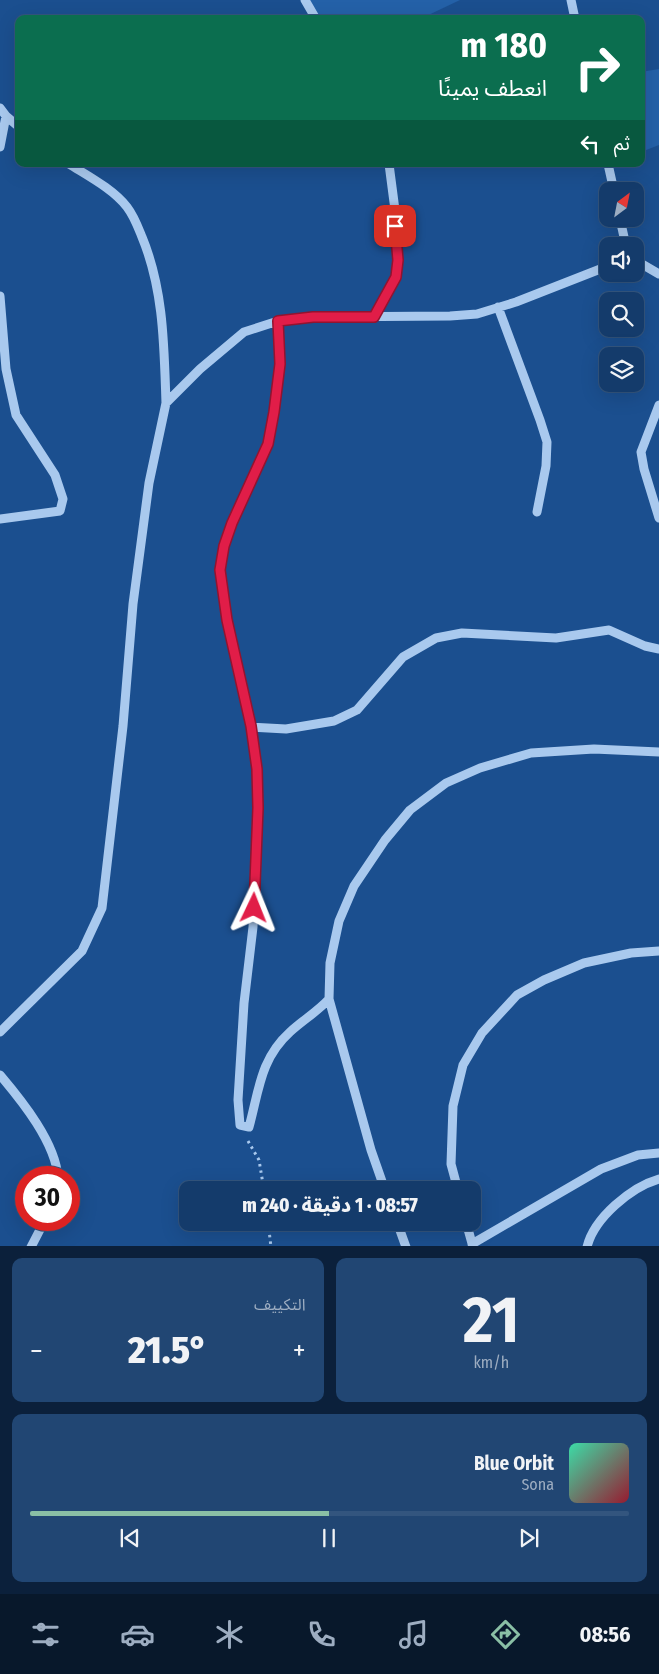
<!DOCTYPE html>
<html lang="ar">
<head>
<meta charset="utf-8">
<style>
	body { margin:0; font-family:"Fira Sans Condensed","Noto Sans Arabic",sans-serif; background:#214673; color:#f1f3f6; direction:rtl; height:100vh; display:flex; flex-direction:column; font-size:19px; white-space:nowrap }
	* { box-sizing:border-box; margin:0 }
	p { font-size:16px; color:#9dadc1 }
	.icon { flex:none; width:28px; height:28px; fill:none; stroke:currentColor; stroke-width:2; stroke-linecap:round; stroke-linejoin:round }
	.map { position:relative; height:1246px; overflow:hidden; direction:ltr }
	.details { display:flex; flex-direction:column; gap:12px; padding:12px; background:#0b203b; flex:1 }
	.details>* { flex:none }
	.banner { position:absolute; left:15px; top:15px; width:630px; height:152px; border-radius:10px; box-shadow:0 5px 20px #0002,0 0 0 1px #33557e; direction:rtl; background:#0b6e4f; color:#fff; overflow:hidden }
	.needle { width:32px; rotate:32deg }
	.buttons { position:absolute; left:599px; top:182px; display:grid; gap:10px }
	.buttons a { display:grid; place-items:center; width:45px; height:45px; border-radius:10px; background:#143b6b; box-shadow:0 5px 20px #0002,0 0 0 1px #33557e; font-size:25px }
	.speed { position:absolute; left:15px; top:1166px; display:flex; gap:10px; font-size:25px; font-weight:700; text-align:center }
	.speed>* { display:grid; place-content:center; width:65px; height:65px; border-radius:50%; background:#143b6b; box-shadow:0 5px 20px #0002,0 0 0 1px #33557e; line-height:1 }
	.speed .limit { border:8px solid #d22; background:#fff; color:#111 }
	.pin { position:absolute; display:grid; place-items:center; width:42px; height:42px; color:#fff; margin:-21px; border-radius:10px; box-shadow:0 2px 8px #0006 }
	.me { position:absolute; width:55px; margin:-28px; rotate:2deg; stroke-linejoin:round; filter:drop-shadow(0 0 4px #0008) }
	.turn { display:flex; align-items:center; gap:18px; height:105px; padding:0 15px; font-size:22px }
	.turn .icon { width:65px; height:65px; stroke-width:2.5 }
	.turn b { display:block; font-size:35px; line-height:42px }
	.then { display:flex; align-items:center; height:48px; padding:0 15px; background:#0003; gap:10px; font-size:19px }
	.big { font-size:38px; font-weight:800; line-height:1.1 }
	.details .tile { flex:1; display:flex; flex-direction:column; justify-content:center; gap:8px; min-width:0; padding:0 18px; border-radius:10px; background:#214673 }
	.details .dial { align-items:center; gap:0 }
	.dial b { font-size:65px; line-height:1 }
	.song { display:flex; align-items:center; gap:15px }
	.cover { width:60px; height:60px; border-radius:8px; background:linear-gradient(135deg,hsl(160 70% 55%),hsl(350 70% 35%)) }
	.played { height:5px; border-radius:2px; background:linear-gradient(90deg,#8abfa5 50%,#33557e 50%) }
	.keys { display:flex; justify-content:space-around; direction:ltr }
	.heat { display:flex; justify-content:space-between; align-items:center; font-size:28px; direction:ltr }
	.details .tiles { flex:1; display:grid; gap:12px; grid-template-columns:1fr 1fr }
	.tile:last-child { grid-column:span 2 }
	.trip { position:absolute; left:179px; top:1181px; width:302px; height:50px; border-radius:10px; background:#143b6b; box-shadow:0 5px 20px #0002,0 0 0 1px #33557e; font-weight:800; line-height:50px; text-align:center; direction:rtl }
	.tab-bar { display:flex; height:80px; justify-content:space-around; align-items:center; background:#08182b; color:#9dadc1 }
	.tab-bar .icon { width:35px; height:35px }
	.tab-bar .active { color:#8abfa5 }
	.tab-bar b { font-size:22px; color:#f1f3f6 }
	.map>svg:first-child { display:block }
	.green { fill:#2461a8 }
	.lines { fill:none; stroke-linecap:round; stroke-linejoin:round }
	.path { stroke:#a9c9ee; stroke-width:3; stroke-dasharray:2.5 4; stroke-linecap:butt }
	.minor { stroke:#a9c9ee; stroke-width:9 }
	.route-casing { stroke:#92132f; stroke-width:12 }
	.route { stroke:#e11d48; stroke-width:9 }
</style>
</head>
<body>
<div class="map">
<svg width="659" height="1247" viewBox="0 0 659 1247">
	<rect width="100%" height="100%" fill="#1b4f8f"/>
	<path class="green" d="M303,0H460L420,19H317Z
		M659,69V145L641,152V72Z"/>
	<g class="lines">
		<path class="path" d="M248,1141L259,1160L264,1190
			M268,1222L271,1247"/>
		<path class="minor" d="M305,0L316,19
			M571,0L575,19
			M0,108L6,116L19,127
			M0,147L6,116
			M69,164C88,176 113,189 127,207C134,216 138,227 142,237C164,290 164,347 166,403
			M608,164L614,191
			M620,219L626,246
			M635,260L659,274
			M0,296L6,369L16,415L55,475L63,499L60,511L0,519
			M498,307L540,420L547,442L546,466L537,512
			M374,317L396,277L398,260L396,241L395,210L389,164
			M278,321L280,364L274,412L268,444L232,523L224,546L220,570L227,620L251,727L257,769L258,808L253,927L244,1003L238,1100L240,1125L249,1127C259,1091 260,1059 290,1032C303,1020 317,1012 329,999
			M659,405L641,452L644,469L659,518
			M251,727L286,729L334,721L357,710L403,657L436,638L462,633L556,638L609,630L645,646L659,649
			M0,1032L82,951L102,908L123,726L133,604L149,483L166,403L200,369L244,332L278,321L313,317L450,316L477,314L516,302L608,266
			M0,1075C22,1101 56,1143 58,1178
			M385,1190L371,1150L329,999L330,963L339,921L354,886L385,840L410,810L446,783L480,768L531,753L594,749L659,752
			M458,1190L451,1164L453,1106L463,1065L482,1033L517,995L544,980L584,963L631,953L659,951
			M397,1222L406,1247
			M466,1222L473,1247
			M472,1244L601,1169L638,1155L659,1153
			M31,1247L45,1220
			M587,1247C594,1218 631,1187 659,1179"/>
	</g>
	<g class="lines">
		<g class="route-casing">
			<path id="route" d="M254,908L258,808L257,769L251,726L227,620L220,570L224,546L232,523L268,444L274,412L280,364L278,321L313,317H374L396,277L398,260L395,226"/>
		</g>
		<use href="#route" class="route"/>
	</g>
</svg>
<div class="buttons">
<a><svg class="needle" viewBox="-14 -14 28 28"><path d="M0-13l5 13h-10z" fill="#e53935"/><path d="M0 13l5-13h-10z" fill="#9dadc1"/></svg></a>
<a><svg class="icon" aria-label="sound" viewBox="0 0 24 24"><path d="M4 9h4l5-4v14l-5-4H4zM17 9q2 3 0 6"/></svg></a>
<a><svg class="icon" aria-label="search" viewBox="0 0 24 24"><circle cx="10" cy="10" r="6"/><path d="M15 15l6 6"/></svg></a>
<a><svg class="icon" aria-label="layers" viewBox="0 0 24 24"><path d="M12 4l9 5-9 5-9-5zM3 14l9 5 9-5"/></svg></a>
</div>
<div class="speed"><div class="limit">30</div></div>
<div class="pin" style="left:395px;top:226px;background:#d93025"><svg class="icon" aria-label="arrive" viewBox="0 0 24 24"><path d="M6 21V4h12l-3 4 3 4H6"/></svg></div>
<svg class="me" style="left:254px;top:908px" viewBox="-20 -20 40 40"><path d="M0-17L14 15 0 8-14 15z" fill="#e11d48" stroke="#fff" stroke-width="4"/></svg>
<div class="trip">08:57 · 1 دقيقة · 240 m</div>
<div class="banner">
<div class="turn"><svg class="icon" aria-label="right" viewBox="0 0 24 24"><path d="M7 20v-9h11M14 6l5 5-5 5"/></svg><div><b>180 m</b>انعطف يمينًا</div></div>
<div class="then">ثم<svg class="icon" aria-label="left" viewBox="0 0 24 24"><path d="M17 20v-9H6M10 6l-5 5 5 5"/></svg></div>
</div>
</div>
<section class="details">
<div class="tiles">
<div class="tile dial"><b>21</b><p>km/h</p></div>
<div class="tile"><p>التكييف</p>
<div class="heat"><a>−</a><b class="big">21.5°</b><a>+</a></div>
</div>
<div class="tile">
<div class="song"><i class="cover"></i><div><b>Blue Orbit</b><p>Sona</p></div></div>
<div class="played"></div>
<div class="keys"><svg class="icon" aria-label="previous" viewBox="0 0 24 24"><path d="M18 5L8 12l10 7zM5 5v14"/></svg><svg class="icon" aria-label="pause" viewBox="0 0 24 24"><path d="M8 5v14M16 5v14"/></svg><svg class="icon" aria-label="next" viewBox="0 0 24 24"><path d="M6 5l10 7-10 7zM19 5v14"/></svg></div>
</div>
</div>
</section>
<nav class="tab-bar">
<b>08:56</b>
<svg class="icon active" aria-label="directions" viewBox="0 0 24 24"><path d="M12 3l9 9-9 9-9-9zM9 14v-3h6M13 9l2 2-2 2"/></svg>
<svg class="icon" aria-label="music" viewBox="0 0 24 24"><path d="M9 18V5l10-2v13"/><circle cx="6" cy="18" r="3"/><circle cx="16" cy="16" r="3"/></svg>
<svg class="icon" aria-label="phone" viewBox="0 0 24 24"><path d="M5 4h4l2 5-3 2q2 4 5 5l2-3 5 2v4C11 20 4 13 5 4z"/></svg>
<svg class="icon" aria-label="climate" viewBox="0 0 24 24"><path d="M12 3v18M4 7l16 10M4 17L20 7"/></svg>
<svg class="icon" aria-label="car" viewBox="0 0 24 24"><path d="M5 17H2v-5l4-1 3-4h7l3 4 3 1v5h-3M9 17h6M6 11h13"/><circle cx="7" cy="17" r="2"/><circle cx="17" cy="17" r="2"/></svg>
<svg class="icon" aria-label="filters" viewBox="0 0 24 24"><path d="M4 7h16M4 17h16"/><circle cx="9" cy="7" r="2"/><circle cx="15" cy="17" r="2"/></svg>
</nav>
</body>
</html>
